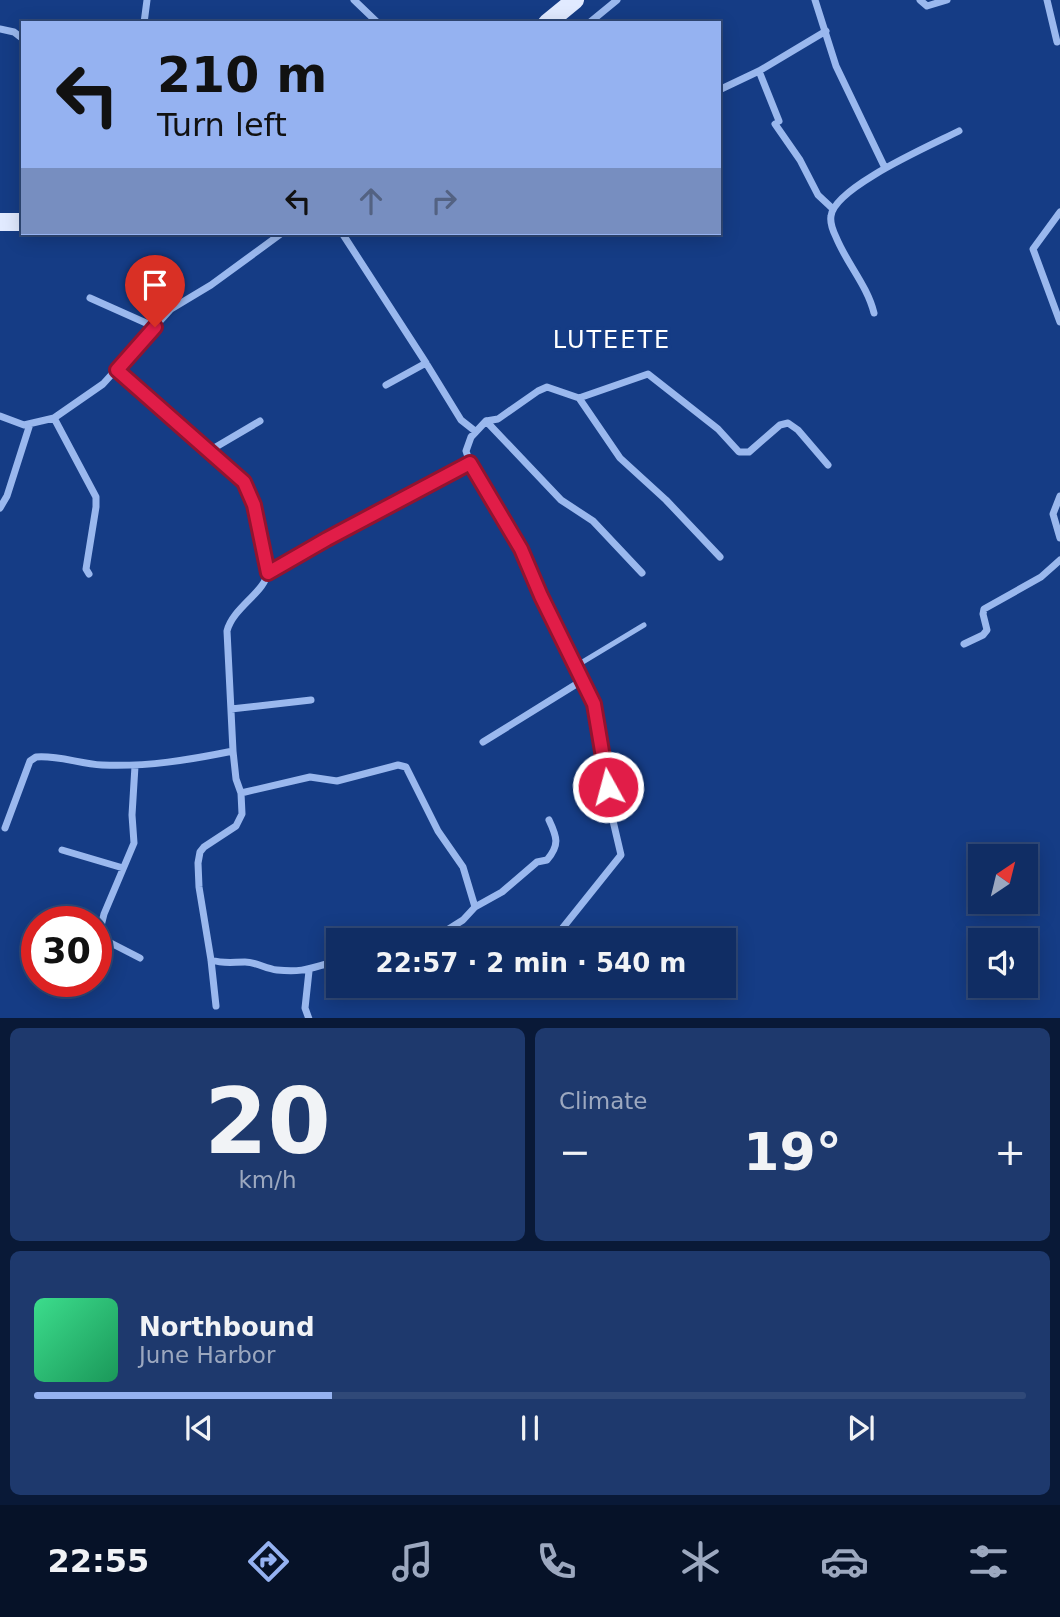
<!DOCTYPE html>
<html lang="en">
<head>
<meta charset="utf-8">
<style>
	body { margin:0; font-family:"DejaVu Sans",sans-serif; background:#1e396d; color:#f1f3f6; height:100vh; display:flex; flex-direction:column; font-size:26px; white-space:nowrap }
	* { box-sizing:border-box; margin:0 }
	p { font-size:23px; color:#9ca8bf }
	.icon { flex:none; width:38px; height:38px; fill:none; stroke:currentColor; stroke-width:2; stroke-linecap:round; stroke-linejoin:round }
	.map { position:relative; height:1018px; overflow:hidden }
	.panel { display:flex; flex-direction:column; gap:10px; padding:10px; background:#091937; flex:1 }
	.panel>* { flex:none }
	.top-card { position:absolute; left:21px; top:21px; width:700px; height:214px; border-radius:0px; box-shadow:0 4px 18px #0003,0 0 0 2px #304978; background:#95b2f1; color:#111; overflow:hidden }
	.needle { width:46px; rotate:35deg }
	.tools { position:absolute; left:968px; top:844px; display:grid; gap:14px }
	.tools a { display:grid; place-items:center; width:70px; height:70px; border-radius:0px; background:#102d64; box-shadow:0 4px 18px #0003,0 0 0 2px #304978; font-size:35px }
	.speed { position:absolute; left:21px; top:906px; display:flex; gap:14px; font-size:35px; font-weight:700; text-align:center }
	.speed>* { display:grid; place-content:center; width:91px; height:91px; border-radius:50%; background:#102d64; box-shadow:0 4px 18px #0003,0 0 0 2px #304978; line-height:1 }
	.speed .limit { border:10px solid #d22; background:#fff; color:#111 }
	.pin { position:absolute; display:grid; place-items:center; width:60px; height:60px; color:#fff; margin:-72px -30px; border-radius:50% 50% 50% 0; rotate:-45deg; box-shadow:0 0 7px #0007 }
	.pin .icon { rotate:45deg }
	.me { position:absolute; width:77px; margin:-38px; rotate:353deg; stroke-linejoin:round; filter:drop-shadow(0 0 5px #0008) }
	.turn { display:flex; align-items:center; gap:24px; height:147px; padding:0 21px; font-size:32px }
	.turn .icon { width:91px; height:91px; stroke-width:2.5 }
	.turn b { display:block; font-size:49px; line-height:60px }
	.lanes { display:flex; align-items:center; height:66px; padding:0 21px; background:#0003; justify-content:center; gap:35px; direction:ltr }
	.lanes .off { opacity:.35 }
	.big { font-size:52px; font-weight:700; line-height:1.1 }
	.panel .tile { flex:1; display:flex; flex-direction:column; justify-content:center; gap:10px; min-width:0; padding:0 24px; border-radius:10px; background:#1e396d }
	.panel .dial { align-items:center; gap:0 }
	.dial b { font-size:91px; line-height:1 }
	.song { display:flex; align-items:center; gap:21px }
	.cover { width:84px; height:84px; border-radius:10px; background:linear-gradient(135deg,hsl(150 70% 55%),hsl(150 70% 35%)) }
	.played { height:7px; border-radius:4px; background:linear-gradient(90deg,#95b2f1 30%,#304978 30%) }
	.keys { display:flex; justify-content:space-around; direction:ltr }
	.heat { display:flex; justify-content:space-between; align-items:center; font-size:38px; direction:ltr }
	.panel .tiles { flex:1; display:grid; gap:10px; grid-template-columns:1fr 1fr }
	.tile:last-child { grid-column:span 2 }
	.trip { position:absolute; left:326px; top:928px; width:410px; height:70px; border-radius:0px; background:#102d64; box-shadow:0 4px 18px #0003,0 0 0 2px #304978; font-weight:700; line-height:70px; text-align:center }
	.tab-bar { display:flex; height:112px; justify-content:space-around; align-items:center; background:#061228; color:#9ca8bf }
	.tab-bar .icon { width:49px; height:49px }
	.tab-bar .current { color:#95b2f1 }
	.tab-bar b { font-size:32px; color:#f1f3f6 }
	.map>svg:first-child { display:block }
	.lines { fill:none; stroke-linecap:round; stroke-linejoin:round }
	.lane { stroke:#9ab8ee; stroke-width:5 }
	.street { stroke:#9ab8ee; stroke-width:7 }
	.primary { stroke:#e1eaff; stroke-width:18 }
	.route-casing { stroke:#92132f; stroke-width:18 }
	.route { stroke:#e11d48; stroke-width:12 }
	.labels { text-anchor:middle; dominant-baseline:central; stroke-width:7; stroke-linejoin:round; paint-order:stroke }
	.quarter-label { font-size:24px; letter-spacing:2px; fill:#fff; stroke:#153c85 }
</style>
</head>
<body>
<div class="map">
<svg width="1060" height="1019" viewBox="0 0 1060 1019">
	<rect width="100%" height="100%" fill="#153c85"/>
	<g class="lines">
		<path class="lane" d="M576,666L644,625"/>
		<path class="street" d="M354,0L378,23
			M815,0L836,66L885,168
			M920,0L927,6L947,0
			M1047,0L1057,42
			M144,23L147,0
			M589,23L617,0
			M0,29L14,32L23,39
			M759,71L779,121
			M719,90L759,71L826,31
			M775,124L800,160L818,195L833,209
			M1060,212L1033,249L1060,322
			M342,233L426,363
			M90,298L155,327
			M874,313C867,285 847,264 836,237C833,231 830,222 831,216C834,187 934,144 959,131
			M117,370L244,482L254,505L268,571C266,592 233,607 227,631L233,751L236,779L241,793L242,814L236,826L204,847L200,852L198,863L199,887L211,960L216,1006
			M386,385L426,363L461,420L475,431
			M579,398L620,458L666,500L720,557
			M0,416L24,425L54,418L96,497V507L86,569L89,574
			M54,418L103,384L171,309L211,285L282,233
			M486,421L561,500L593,521L642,573
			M209,451L260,421
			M1060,496L1053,514L1060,538
			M0,508L7,496L30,424
			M268,573L327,539L470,463
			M964,644L983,635L987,630L983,614L984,609L1041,577L1060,560
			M231,709L311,700
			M483,742L583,680
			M135,766L132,815L134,843L104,914L100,930L103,939L140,958
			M241,793L310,777L337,781L398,765L406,767L438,831L463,867L475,907
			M5,828L30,761L36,757C58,755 80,764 102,765C147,767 189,760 233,751
			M62,850L123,868
			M422,940L444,932L463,920L475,907L502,892L537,862L547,860C560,845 557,837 549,820
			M553,940L621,855L610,808L601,735L594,704L532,578L521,549L470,463L466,451L471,437L486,421L498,419L538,391L547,387L579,398L648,374L718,429L739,452H749L780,425L788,423L798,430L828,465
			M211,960C224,964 232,962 245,962C256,962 266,969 277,970C306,973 312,967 338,961
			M309,971L305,1008L309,1019"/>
		<path class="primary" d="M547,23L575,0
			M0,222H23"/>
	</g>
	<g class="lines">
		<g class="route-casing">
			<path id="route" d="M155,327L117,370L244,482L254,505L268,573L327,539L470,463L521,549L541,596L594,704L608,787"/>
		</g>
		<use href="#route" class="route"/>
	</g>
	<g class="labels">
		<g class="quarter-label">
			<text x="612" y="340">LUTEETE</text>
		</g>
	</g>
</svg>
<div class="tools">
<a><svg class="needle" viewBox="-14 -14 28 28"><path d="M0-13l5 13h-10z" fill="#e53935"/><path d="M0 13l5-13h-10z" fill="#9ca8bf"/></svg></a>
<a><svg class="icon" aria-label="sound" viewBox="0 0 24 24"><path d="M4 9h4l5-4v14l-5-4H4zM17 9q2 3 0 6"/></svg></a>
</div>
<div class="speed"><div class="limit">30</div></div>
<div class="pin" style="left:155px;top:327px;background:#d93025"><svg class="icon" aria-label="arrive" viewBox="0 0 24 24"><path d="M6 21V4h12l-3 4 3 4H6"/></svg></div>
<svg class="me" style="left:608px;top:787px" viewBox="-20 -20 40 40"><circle r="17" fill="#e11d48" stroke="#fff" stroke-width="3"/><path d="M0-11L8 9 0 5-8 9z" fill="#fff"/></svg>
<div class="trip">22:57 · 2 min · 540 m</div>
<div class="top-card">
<div class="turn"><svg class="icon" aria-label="left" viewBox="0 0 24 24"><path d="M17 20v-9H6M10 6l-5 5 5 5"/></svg><div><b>210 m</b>Turn left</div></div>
<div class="lanes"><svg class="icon" aria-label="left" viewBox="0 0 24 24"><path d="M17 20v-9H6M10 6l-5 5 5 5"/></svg><svg class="icon off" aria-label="ahead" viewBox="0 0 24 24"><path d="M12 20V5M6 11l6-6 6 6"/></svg><svg class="icon off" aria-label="right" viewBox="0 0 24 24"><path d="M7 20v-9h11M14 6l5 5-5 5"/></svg></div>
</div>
</div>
<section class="panel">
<div class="tiles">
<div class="tile dial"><b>20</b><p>km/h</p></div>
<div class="tile"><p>Climate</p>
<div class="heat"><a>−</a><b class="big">19°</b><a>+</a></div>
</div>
<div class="tile">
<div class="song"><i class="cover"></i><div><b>Northbound</b><p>June Harbor</p></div></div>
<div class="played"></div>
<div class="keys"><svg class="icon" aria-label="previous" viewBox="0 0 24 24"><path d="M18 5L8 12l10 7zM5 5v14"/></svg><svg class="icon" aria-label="pause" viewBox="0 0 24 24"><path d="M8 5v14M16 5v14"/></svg><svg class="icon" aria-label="next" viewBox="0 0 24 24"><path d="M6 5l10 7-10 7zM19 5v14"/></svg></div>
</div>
</div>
</section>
<nav class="tab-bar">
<b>22:55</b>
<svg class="icon current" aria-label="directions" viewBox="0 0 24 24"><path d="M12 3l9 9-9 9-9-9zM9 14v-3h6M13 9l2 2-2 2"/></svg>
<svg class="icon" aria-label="music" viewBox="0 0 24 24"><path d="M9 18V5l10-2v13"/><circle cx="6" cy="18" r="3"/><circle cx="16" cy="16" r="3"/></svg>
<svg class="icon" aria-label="phone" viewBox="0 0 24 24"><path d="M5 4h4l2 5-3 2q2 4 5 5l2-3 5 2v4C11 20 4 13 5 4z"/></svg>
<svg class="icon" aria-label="climate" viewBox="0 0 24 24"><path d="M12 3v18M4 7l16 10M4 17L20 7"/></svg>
<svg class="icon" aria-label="car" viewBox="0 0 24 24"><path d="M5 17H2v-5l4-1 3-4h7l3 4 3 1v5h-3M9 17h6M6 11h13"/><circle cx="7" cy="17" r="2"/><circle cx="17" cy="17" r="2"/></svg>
<svg class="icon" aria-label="filters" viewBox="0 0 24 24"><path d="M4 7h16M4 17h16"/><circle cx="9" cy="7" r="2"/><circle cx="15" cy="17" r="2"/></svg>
</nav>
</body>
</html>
